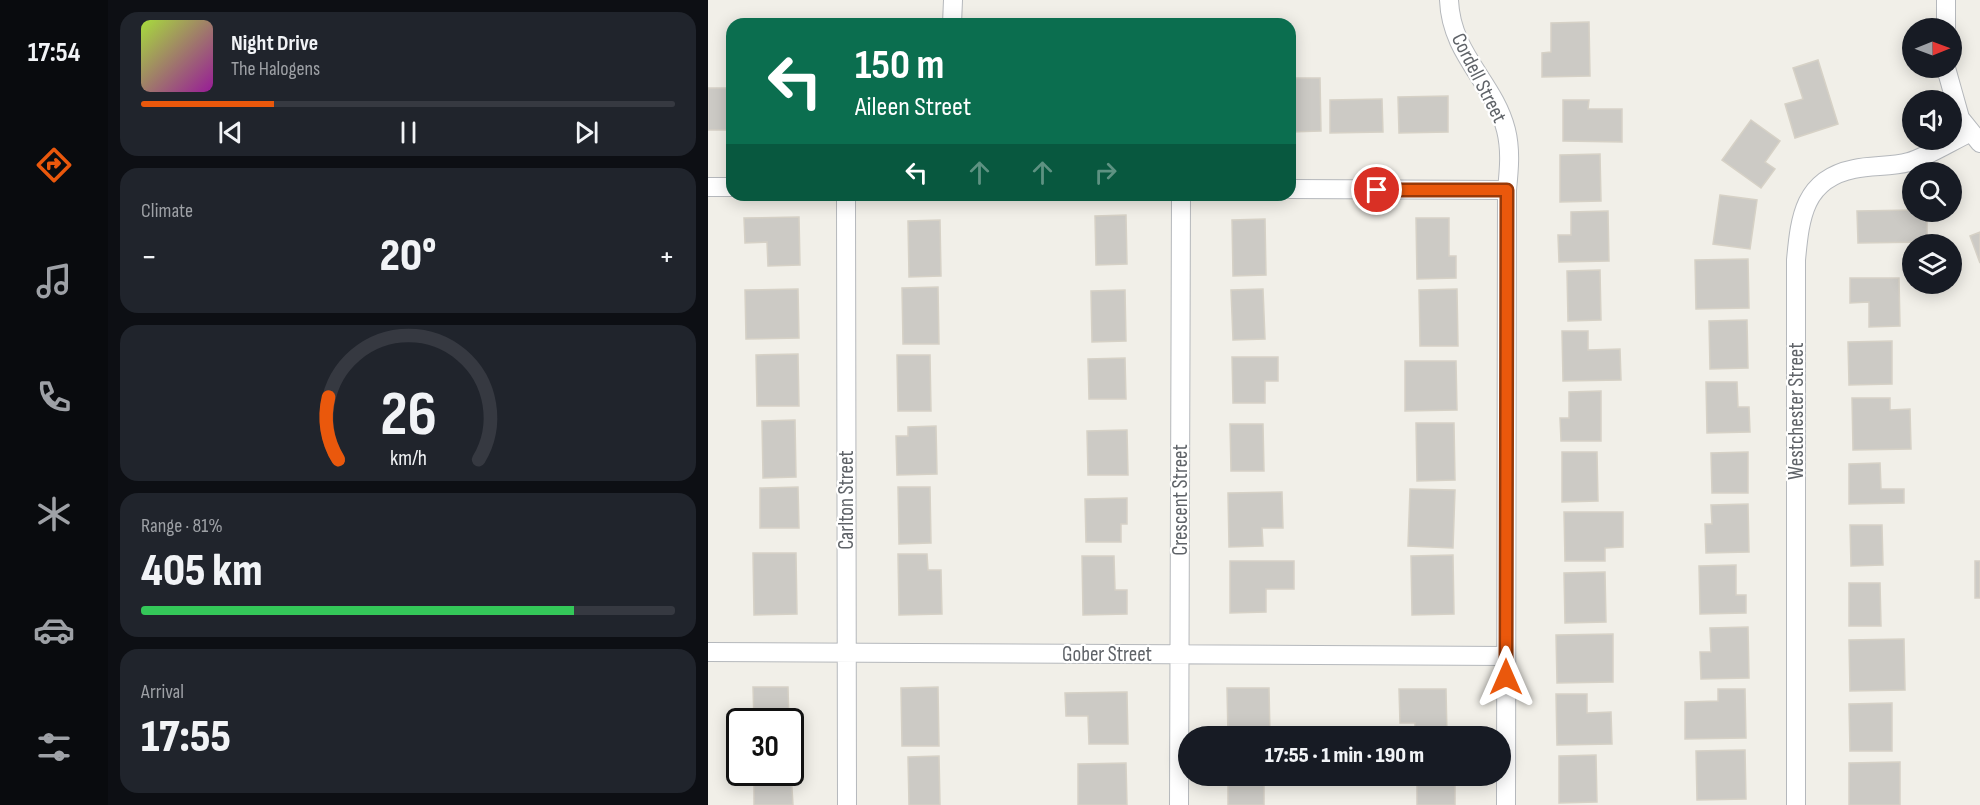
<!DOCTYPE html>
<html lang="en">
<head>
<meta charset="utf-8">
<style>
	body { margin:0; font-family:"Sofia Sans Condensed",sans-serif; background:#20242c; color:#f1f3f6; height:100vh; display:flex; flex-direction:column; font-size:22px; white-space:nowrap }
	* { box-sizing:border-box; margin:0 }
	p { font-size:20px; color:#9ea1a6 }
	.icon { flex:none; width:33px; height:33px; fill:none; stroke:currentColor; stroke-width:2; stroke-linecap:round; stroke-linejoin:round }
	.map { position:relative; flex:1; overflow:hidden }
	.panel { display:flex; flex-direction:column; gap:12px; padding:12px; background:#0d0f14; width:600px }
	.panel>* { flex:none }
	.guide { position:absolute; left:18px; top:18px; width:570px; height:183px; border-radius:18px; box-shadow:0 3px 15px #0003; background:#0b6e4f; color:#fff; overflow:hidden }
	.needle { width:39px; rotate:89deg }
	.controls { position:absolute; left:1194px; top:18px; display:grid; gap:12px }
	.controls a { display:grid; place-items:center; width:60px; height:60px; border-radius:50%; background:#171b24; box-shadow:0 3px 15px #0003; font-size:30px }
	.speed { position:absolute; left:18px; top:708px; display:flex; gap:12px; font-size:30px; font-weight:700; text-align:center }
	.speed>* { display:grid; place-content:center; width:78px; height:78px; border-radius:50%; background:#171b24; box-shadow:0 3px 15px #0003; line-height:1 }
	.speed .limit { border:3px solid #111; border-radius:9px; background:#fff; color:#111 }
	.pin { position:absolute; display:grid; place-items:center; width:51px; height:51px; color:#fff; margin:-26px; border:3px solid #fff; border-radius:50%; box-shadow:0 2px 6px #0007 }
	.me { position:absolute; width:66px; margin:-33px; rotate:0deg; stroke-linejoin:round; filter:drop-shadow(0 0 4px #0008) }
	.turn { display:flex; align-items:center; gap:21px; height:126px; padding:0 30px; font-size:27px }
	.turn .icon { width:78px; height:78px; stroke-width:2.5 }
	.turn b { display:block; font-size:42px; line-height:51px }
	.lanes { display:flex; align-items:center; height:57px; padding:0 30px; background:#0003; justify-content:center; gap:30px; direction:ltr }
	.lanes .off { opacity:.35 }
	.big { font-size:45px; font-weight:800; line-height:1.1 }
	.panel .widget { flex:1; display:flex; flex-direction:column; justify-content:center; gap:9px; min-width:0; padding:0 21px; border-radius:18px; background:#20242c }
	.panel .dial { align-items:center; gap:0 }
	.dial svg { height:156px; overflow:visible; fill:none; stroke:#363941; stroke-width:7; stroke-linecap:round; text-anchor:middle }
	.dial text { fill:#f1f3f6; stroke:none }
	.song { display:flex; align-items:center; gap:18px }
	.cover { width:72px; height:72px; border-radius:9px; background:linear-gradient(135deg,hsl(80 70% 55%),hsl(300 70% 35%)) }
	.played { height:6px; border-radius:3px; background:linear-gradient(90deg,#ea580c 25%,#363941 25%) }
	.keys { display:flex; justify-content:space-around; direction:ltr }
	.heat { display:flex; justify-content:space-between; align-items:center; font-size:33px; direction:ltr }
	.charge { height:9px; border-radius:4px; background:linear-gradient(90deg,#34c759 81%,#363941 0) }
	.trip { position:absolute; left:470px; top:726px; width:333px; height:60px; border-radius:30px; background:#171b24; box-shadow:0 3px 15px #0003; font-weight:800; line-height:60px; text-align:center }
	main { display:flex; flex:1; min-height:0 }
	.menu { display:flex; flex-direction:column; width:108px; justify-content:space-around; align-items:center; background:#090b0e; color:#9ea1a6 }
	.menu .icon { width:42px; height:42px }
	.menu .on { color:#ea580c }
	.menu b { font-size:27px; color:#f1f3f6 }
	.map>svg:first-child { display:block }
	.building { fill:#cccac5; stroke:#d6d1c6; stroke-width:1.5 }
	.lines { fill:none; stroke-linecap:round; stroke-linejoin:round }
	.minor-casing { stroke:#b5b8bc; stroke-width:20 }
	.minor { stroke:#fff; stroke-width:18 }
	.route-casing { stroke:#983908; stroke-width:15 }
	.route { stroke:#ea580c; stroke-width:10 }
	.labels { text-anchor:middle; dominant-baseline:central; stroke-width:4.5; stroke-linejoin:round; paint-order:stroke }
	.street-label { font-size:21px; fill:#5f6368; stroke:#fff }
</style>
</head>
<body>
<main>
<nav class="menu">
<b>17:54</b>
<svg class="icon on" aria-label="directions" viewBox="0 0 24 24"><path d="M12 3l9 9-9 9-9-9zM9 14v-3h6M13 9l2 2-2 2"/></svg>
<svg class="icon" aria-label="music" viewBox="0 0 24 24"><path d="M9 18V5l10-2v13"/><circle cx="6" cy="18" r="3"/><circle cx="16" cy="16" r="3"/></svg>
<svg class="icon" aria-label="phone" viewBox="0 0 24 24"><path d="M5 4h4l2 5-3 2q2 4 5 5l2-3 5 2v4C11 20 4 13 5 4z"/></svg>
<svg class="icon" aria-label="climate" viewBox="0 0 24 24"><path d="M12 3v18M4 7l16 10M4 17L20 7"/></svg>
<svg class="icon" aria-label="car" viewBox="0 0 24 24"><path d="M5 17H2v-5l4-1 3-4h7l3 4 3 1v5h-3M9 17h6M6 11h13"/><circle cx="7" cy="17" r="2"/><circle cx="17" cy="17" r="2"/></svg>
<svg class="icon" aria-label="filters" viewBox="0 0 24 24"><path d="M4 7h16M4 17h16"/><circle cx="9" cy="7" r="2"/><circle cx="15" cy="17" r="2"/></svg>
</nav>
<section class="panel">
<div class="widget">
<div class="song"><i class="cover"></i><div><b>Night Drive</b><p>The Halogens</p></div></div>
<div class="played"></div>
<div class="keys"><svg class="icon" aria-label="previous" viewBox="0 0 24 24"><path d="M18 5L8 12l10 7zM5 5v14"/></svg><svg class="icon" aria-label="pause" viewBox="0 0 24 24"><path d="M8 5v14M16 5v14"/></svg><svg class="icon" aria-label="next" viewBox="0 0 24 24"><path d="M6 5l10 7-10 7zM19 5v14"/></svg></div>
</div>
<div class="widget"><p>Climate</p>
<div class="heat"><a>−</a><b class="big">20°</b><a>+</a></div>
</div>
<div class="widget dial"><svg viewBox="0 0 100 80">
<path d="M14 69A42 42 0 1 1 86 69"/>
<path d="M14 69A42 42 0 0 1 9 37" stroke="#ea580c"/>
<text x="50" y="56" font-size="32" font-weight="700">26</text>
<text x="50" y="72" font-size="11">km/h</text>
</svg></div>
<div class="widget"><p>Range · 81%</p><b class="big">405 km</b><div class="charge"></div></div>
<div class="widget"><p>Arrival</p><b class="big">17:55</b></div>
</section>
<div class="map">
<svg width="1272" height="805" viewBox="0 0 1272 805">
	<rect width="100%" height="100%" fill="#f1efe8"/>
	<path class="building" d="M881,22L882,76L834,77V53L843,52V23Z
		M1110,60L1130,124L1087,138L1077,104L1095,99L1085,68Z
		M582,78H612L613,131L582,132Z
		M0,88H24V130H0Z
		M740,96V132L691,133L690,97Z
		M674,99L675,132L622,133V100Z
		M855,100H881L880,109H914V142L855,141Z
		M1043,120L1072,141L1057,162L1067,169L1053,188L1014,160Z
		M892,154L893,201L852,202V155Z
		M1012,195L1049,200L1042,249L1005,244Z
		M1204,210V212H1219V242L1150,243L1149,211Z
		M900,211L901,261L851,262L850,235H863V212Z
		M418,215L419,264L388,265L387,216Z
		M91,217L92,265L60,266L59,242L37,243L36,218Z
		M708,218H741V256H748V278L709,279Z
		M557,219L558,275L525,276L524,220Z
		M232,220L233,276L201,277L200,221Z
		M1272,232V263L1262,236Z
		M1040,259L1041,308L988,309L987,260Z
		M892,270L893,320L860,321L859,271Z
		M1142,278H1191L1192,326L1161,327V302L1142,303Z
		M230,287L231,344H195L194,288Z
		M90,289L91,338L38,339L37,290Z
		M555,289L557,339L525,340L523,290Z
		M749,289L750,346H712L711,290Z
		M417,290L418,341L384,342L383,291Z
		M1039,320L1040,368L1002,369L1001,321Z
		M854,331H880V350L912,349L913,380L855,381Z
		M1184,341V384L1141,385L1140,342Z
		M90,354L91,406H49L48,355Z
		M189,355H222L223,411H190Z
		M524,357H570V381H557V403H525Z
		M417,358L418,399H381L380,359Z
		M697,361H748L749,410L697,411Z
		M998,382H1029L1030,407H1041L1042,432L999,433Z
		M893,391V441H853L852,418H861V392Z
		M1144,398H1182V410L1202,409L1203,449L1145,450Z
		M87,420L88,477L55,478L54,421Z
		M708,423H746L747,480L709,481Z
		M522,424H555L556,471H523Z
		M228,426L229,474L189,475L188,436H200V427Z
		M419,430L420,475H380L379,431Z
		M854,452H889L890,501L854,502Z
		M1040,452V493H1004L1003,453Z
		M1172,463L1173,489H1196V503L1141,504V464Z
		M90,487L91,528H52V488Z
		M190,487H222L223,543L191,544Z
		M702,489L747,490L745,548L700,546Z
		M574,492L575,528H554L555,546L521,547L520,493Z
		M419,498V524H413V542H378L377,499Z
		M1040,504L1041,552L998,553L997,524H1004L1003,505Z
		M856,512H915V547L897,548V561H857Z
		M1142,525H1174L1175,565L1143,566Z
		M45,553H88L89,614L46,615Z
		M190,554H219L220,570H233L234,614L191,615Z
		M745,555L746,614L704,615L703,556Z
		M374,556H406L407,590H419V614L375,615Z
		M522,561H586V589H558V612L522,613Z
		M1267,561H1272V598H1267Z
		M1028,565V595H1038V613L992,614L991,566Z
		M897,572L898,622L857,623L856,573Z
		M1141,583H1172L1173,626H1141Z
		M1040,627L1041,678L993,679L992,652H1003L1002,628Z
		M905,634V682L849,683L848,635Z
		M1196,639L1197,690L1142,691L1141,640Z
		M45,687H80L81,722H46Z
		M230,687L231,746H194L193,688Z
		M519,688H561L562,736H520Z
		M691,689H738L739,736H707V723H692Z
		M1010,689H1037L1038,738L977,739V702L1010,701Z
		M419,692L420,744H381L380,716H358L357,693Z
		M848,694H879V713L903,712L904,744L849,745Z
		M1184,703V751H1142L1141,704Z
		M1037,750L1038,799L989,800L988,751Z
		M888,755L889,802L851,803V756Z
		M82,756L85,805H46V772H82Z
		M231,756L232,805H201L200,757Z
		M1192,762V805H1141V763Z
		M418,763L419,805H370V764Z
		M520,776H556V805H520Z
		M709,776H747V805H709Z"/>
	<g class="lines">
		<g class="minor-casing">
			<path id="minor" d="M741,0C743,55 786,82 798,130C803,150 801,170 799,190L798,805
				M244,24L245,0
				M1238,28V0
				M1238,68L1252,118L1272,143
				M0,187H24
				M582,189L799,190
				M138,195L139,805
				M0,652L798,656
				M471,805L473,195
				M1088,805V260C1092,217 1096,179 1146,169C1164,165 1183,167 1201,162C1220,156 1244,141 1263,132"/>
		</g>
		<use href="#minor" class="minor"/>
	</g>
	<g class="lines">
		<g class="route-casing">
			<path id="route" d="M669,190H799L798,677"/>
		</g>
		<use href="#route" class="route"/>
	</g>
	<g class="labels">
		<g class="street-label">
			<text transform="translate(771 78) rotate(63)">Cordell Street</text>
			<text transform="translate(1088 411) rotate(-90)">Westchester Street</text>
			<text transform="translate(138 500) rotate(-90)">Carlton Street</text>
			<text transform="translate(472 500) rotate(-90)">Crescent Street</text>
			<text x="399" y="654">Gober Street</text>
		</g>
	</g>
</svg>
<div class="controls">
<a><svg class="needle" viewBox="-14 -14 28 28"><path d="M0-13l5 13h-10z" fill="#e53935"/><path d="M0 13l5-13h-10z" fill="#9ea1a6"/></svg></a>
<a><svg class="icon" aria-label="sound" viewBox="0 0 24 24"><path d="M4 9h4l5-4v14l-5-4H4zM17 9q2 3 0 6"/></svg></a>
<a><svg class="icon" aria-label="search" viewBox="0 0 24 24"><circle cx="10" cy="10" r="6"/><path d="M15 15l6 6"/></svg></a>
<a><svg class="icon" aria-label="layers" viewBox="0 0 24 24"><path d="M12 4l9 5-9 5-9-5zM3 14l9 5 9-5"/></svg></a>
</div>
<div class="speed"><div class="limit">30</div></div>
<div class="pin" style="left:669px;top:190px;background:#d93025"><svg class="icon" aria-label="arrive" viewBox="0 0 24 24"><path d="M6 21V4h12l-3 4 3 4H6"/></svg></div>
<svg class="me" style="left:798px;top:677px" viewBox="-20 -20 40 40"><path d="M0-17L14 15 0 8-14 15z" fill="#ea580c" stroke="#fff" stroke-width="4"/></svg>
<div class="trip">17:55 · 1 min · 190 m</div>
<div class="guide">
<div class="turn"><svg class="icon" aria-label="left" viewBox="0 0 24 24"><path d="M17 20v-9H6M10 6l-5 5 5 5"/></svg><div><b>150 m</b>Aileen Street</div></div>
<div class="lanes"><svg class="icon" aria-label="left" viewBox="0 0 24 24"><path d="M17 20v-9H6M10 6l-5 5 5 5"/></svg><svg class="icon off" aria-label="ahead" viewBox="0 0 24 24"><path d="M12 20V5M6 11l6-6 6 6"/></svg><svg class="icon off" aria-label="ahead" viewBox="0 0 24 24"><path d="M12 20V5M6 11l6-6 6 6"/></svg><svg class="icon off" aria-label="right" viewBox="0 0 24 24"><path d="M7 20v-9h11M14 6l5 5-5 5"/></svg></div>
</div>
</div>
</main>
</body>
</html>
